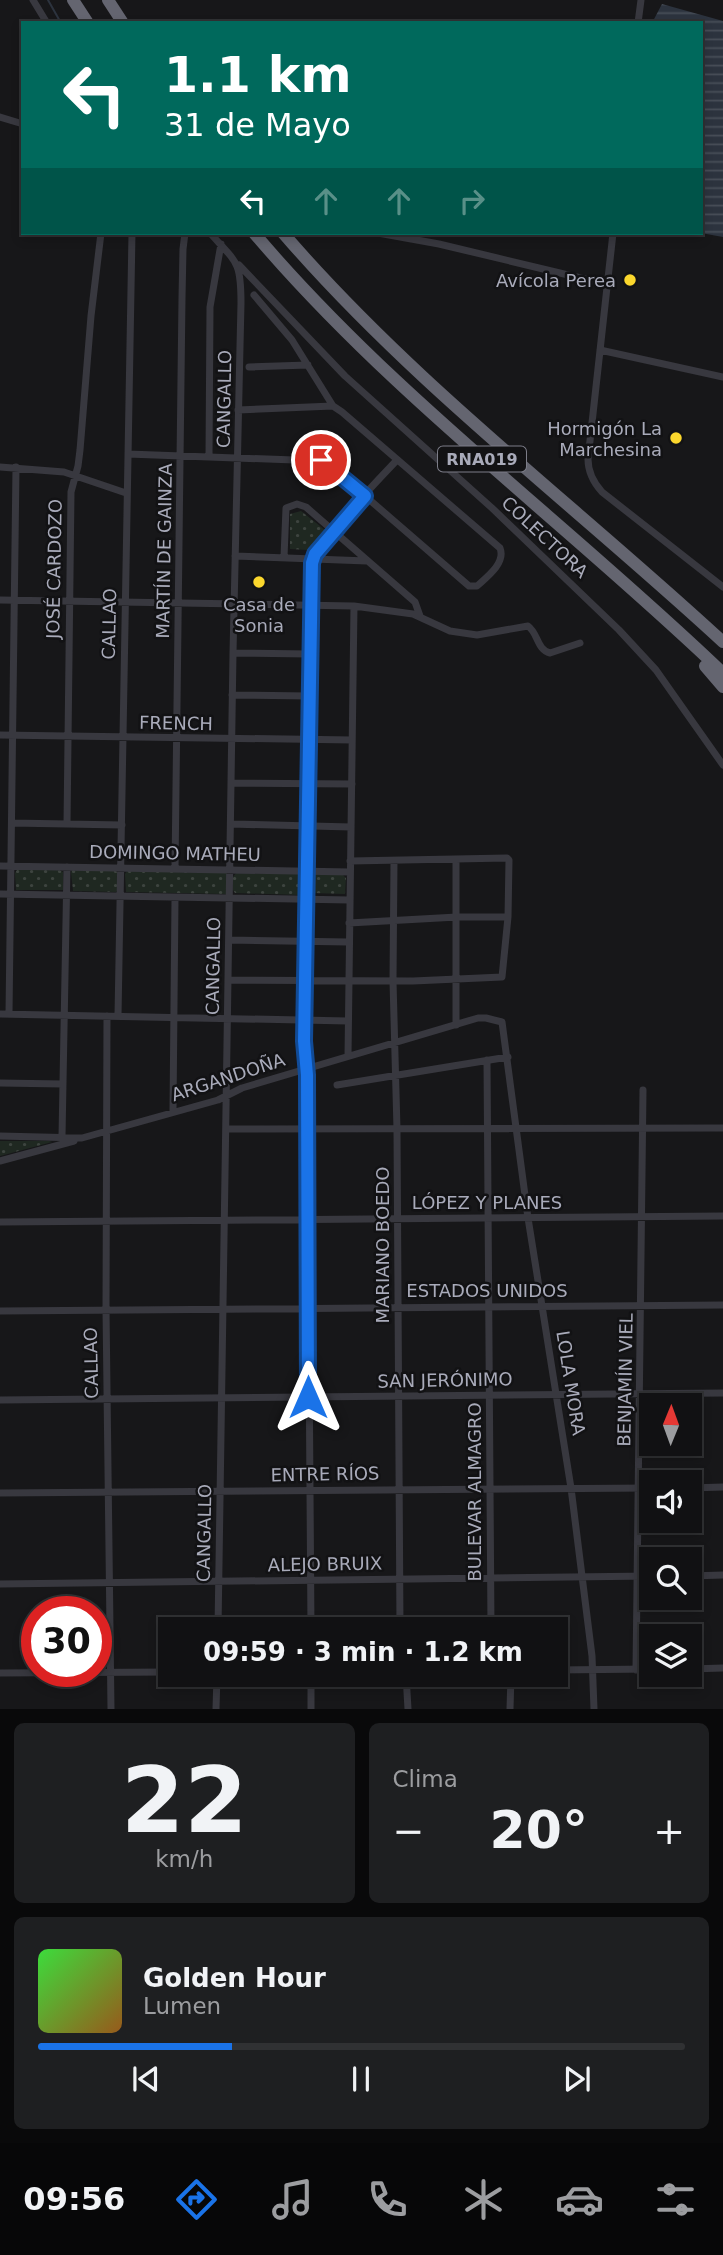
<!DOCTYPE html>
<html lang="es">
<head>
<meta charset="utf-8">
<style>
	body { margin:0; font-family:"DejaVu Sans",sans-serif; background:#1e1f21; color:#f1f3f6; height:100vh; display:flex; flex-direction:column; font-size:26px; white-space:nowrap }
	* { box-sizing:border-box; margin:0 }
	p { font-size:23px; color:#9c9da0 }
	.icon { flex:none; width:38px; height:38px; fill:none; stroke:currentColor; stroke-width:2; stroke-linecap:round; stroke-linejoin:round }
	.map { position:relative; height:1709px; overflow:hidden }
	.side { display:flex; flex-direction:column; gap:14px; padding:14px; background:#09090a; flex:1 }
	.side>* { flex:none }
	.top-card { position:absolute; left:21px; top:21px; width:682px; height:214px; border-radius:0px; box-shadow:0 4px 10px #0003,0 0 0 2px #303133; background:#00695c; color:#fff; overflow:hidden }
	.needle { width:46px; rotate:1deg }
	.fabs { position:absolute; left:639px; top:1393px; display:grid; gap:14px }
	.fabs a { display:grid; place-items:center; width:63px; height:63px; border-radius:0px; background:#111113; box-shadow:0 4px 10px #0003,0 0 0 2px #303133; font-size:35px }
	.speed { position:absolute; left:21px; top:1596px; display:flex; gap:14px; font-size:35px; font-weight:700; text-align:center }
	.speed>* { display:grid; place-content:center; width:91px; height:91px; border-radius:50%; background:#111113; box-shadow:0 4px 10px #0003,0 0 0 2px #303133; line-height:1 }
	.speed .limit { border:10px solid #d22; background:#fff; color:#111 }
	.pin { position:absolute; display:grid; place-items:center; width:60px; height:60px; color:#fff; margin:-30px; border:4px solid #fff; border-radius:50%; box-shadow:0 2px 7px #0007 }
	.me { position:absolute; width:77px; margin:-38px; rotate:0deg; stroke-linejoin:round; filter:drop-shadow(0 0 5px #0008) }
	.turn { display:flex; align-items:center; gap:24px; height:147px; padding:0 28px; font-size:32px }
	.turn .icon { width:91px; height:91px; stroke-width:2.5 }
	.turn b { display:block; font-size:49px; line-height:60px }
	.lanes { display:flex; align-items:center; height:66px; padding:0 28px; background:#0003; justify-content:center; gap:35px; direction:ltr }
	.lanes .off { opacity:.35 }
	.big { font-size:52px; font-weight:700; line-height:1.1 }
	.side .card { flex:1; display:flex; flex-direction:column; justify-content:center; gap:10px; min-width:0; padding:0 24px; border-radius:10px; background:#1e1f21 }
	.side .dial { align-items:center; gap:0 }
	.dial b { font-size:91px; line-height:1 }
	.song { display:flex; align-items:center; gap:21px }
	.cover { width:84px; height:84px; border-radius:10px; background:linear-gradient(135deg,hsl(120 70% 55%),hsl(30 70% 35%)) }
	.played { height:7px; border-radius:4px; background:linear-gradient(90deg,#1a73e8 30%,#303133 30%) }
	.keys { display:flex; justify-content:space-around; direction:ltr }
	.heat { display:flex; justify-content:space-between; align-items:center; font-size:38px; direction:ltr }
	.side .tiles { flex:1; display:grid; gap:14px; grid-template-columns:1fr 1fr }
	.card:last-child { grid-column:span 2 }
	.trip { position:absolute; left:158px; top:1617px; width:410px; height:70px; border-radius:0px; background:#111113; box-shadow:0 4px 10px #0003,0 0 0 2px #303133; font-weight:700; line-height:70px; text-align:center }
	.tab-bar { display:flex; height:112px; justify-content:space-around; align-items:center; background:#070708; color:#9c9da0 }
	.tab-bar .icon { width:49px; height:49px }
	.tab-bar .active { color:#1a73e8 }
	.tab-bar b { font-size:32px; color:#f1f3f6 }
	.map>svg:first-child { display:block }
	.park { fill:url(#park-dots) }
	.water { fill:url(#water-rules) }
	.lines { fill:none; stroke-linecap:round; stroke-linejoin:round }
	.stream { stroke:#2c333e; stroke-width:2 }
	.minor { stroke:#38383f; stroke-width:7 }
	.motorway { stroke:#646570; stroke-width:12 }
	.route-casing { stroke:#114b97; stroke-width:18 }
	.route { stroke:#1a73e8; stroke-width:12 }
	.poi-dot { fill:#fbd72d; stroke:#121214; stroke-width:2.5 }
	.labels { text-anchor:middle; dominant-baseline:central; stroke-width:5; stroke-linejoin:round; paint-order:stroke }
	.shield { fill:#121214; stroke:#7c7d88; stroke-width:2 }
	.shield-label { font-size:16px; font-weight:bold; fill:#a9abba }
	.poi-label { font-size:18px; fill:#a9abba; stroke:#121214; text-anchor:end }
	.street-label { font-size:18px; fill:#a9abba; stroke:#121214 }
</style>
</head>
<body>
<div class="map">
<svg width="723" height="1709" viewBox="0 0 723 1709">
	<defs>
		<pattern id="park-dots" width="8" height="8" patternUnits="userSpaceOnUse" patternTransform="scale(1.75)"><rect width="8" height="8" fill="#1f2821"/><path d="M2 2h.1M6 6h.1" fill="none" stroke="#3d443f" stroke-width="1.8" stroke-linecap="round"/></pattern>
		<pattern id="water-rules" width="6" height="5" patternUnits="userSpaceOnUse" patternTransform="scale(1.75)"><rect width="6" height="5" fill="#2c333e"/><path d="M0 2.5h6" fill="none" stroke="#484e58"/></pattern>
	</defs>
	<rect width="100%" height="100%" fill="#171719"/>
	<path class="park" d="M301,511L325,530L308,550L290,549V514Z
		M18,868L59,870L63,872V890H16L15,873Z
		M72,870H115L118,873V890L116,892L73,891L71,872Z
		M128,870L227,873L226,894L126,892L125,874Z
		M236,873L303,874L304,890L300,895L235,893L233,890V877Z
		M314,873L343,875L346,878L345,894L312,893L311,877Z
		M0,1141H49L52,1142L0,1156Z"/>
	<path class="water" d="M662,4L723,21V237L701,233L702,23H652Z"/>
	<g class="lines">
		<path class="stream" d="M48,0L61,23"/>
		<path class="minor" d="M33,0L47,23
			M638,23L641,0
			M0,117L23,124
			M210,233C237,263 241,261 241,303L233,653L218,1629
			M378,233L439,244L606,284
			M613,233L588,459C588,472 593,482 602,492L723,587
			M239,265L345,376L492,508L619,630L656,670L723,765
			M254,295L292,340L333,406
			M600,350L723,377
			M249,367L308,365
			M128,454L321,461L327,463L469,586H477C487,577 506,563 500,548L342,412L333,406L238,410
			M209,456L210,307L221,244
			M0,467L64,472L126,493
			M235,556L367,561
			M284,557L286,508L297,504L306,507L415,602L420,616
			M0,600L354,606L413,614L450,631L477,635L528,626C538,633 537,650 550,653L580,643
			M233,653L309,654
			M232,695L309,696
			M0,735L352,740
			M231,783L352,784
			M12,823L122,825
			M67,824L71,492L78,466L80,450L91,316L101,233
			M231,824L351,827
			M456,859V1025
			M394,861L393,981L397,1129L400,1629
			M0,866L350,872
			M175,869L182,298L183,249L185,233
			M0,894L349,900
			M349,923L457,917H508
			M229,940L348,942
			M229,980L413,981L502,977L508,917L509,860L507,858L350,861
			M0,1014L348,1021
			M9,1014L16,467
			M107,1016L106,1309L111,1709
			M118,1016L132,233
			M348,1056L354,606
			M487,1060L491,1629
			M0,1083L63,1084
			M337,1085L508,1057
			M173,1112L175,898
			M226,1129L723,1128
			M0,1136L82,1138L218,1100L242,1088L478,1018H486L502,1022L528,1218L571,1488L592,1656L594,1709
			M62,1137L67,867
			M0,1161L74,1141
			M0,1222L723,1216
			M0,1311L723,1305
			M0,1400L723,1393
			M690,1488L723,1487
			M0,1493L651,1488
			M690,1576L723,1575
			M0,1584L651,1576
			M311,1629L307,1075L304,1063L312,563C314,546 381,477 397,460
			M690,1669L723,1668
			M555,1670L651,1669
			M636,1670L643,1090
			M0,1673L170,1672
			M406,1675L408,1709
			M216,1709L217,1675
			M311,1709V1675
			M510,1709L511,1675"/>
		<path class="motorway" d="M73,0L88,23
			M108,0L123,23
			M254,233C393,397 568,524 723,673
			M283,233C414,385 576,506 723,642
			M705,666L723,687"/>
	</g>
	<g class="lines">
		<g class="route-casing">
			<path id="route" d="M308,1397L307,1075L304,1041L312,563L315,554L365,496L321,460"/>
		</g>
		<use href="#route" class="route"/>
	</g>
	<g class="poi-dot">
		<circle cx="630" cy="280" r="7"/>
		<circle cx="676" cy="438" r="7"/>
		<circle cx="259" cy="582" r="7"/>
	</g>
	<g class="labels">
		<rect class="shield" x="438" y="446.5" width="88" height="25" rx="5"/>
		<g class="shield-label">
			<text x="482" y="459">RNA019</text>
		</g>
		<g class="poi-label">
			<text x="616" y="280">Avícola Perea</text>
			<text x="662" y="428">Hormigón La<tspan x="662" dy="21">Marchesina</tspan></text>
			<text x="259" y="604" text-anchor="middle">Casa de<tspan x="259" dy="21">Sonia</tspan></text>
		</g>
		<g class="street-label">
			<text transform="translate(224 399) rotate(-89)">CANGALLO</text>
			<text transform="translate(545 537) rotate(43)">COLECTORA</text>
			<text transform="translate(164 551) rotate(-89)">MARTÍN DE GAINZA</text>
			<text transform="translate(54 569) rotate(-89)">JOSÉ CARDOZO</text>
			<text transform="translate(109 624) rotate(-89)">CALLAO</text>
			<text transform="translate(176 723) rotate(1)">FRENCH</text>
			<text transform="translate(175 853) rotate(1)">DOMINGO MATHEU</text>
			<text transform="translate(213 966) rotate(-89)">CANGALLO</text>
			<text transform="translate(228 1077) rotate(-18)">ARGANDOÑA</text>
			<text x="487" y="1202">LÓPEZ Y PLANES</text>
			<text transform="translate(382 1245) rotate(-90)">MARIANO BOEDO</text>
			<text x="487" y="1290">ESTADOS UNIDOS</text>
			<text transform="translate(91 1363) rotate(-91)">CALLAO</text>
			<text transform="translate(445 1380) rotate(-1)">SAN JERÓNIMO</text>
			<text transform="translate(625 1380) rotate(-89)">BENJAMÍN VIEL</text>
			<text transform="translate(571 1383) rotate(81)">LOLA MORA</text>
			<text transform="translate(325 1474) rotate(-1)">ENTRE RÍOS</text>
			<text transform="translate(474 1492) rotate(-90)">BULEVAR ALMAGRO</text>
			<text transform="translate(204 1533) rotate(-89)">CANGALLO</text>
			<text transform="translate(325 1564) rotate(-1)">ALEJO BRUIX</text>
		</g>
	</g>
</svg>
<div class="fabs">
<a><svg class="needle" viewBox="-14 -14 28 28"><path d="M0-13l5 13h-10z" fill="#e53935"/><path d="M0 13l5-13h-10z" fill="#9c9da0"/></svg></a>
<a><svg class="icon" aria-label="sound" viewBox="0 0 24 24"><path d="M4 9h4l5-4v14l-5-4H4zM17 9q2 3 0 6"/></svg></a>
<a><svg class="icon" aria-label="search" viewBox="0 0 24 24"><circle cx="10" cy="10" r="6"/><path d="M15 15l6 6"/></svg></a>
<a><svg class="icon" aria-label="layers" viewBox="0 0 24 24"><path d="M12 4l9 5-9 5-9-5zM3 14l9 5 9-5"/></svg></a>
</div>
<div class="speed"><div class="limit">30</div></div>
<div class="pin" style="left:321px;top:460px;background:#d93025"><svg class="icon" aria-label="arrive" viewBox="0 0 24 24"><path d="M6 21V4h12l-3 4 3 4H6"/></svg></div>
<svg class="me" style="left:308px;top:1397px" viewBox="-20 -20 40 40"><path d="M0-17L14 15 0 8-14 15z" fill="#1a73e8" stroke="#fff" stroke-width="4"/></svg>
<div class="trip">09:59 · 3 min · 1.2 km</div>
<div class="top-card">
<div class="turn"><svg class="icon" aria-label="left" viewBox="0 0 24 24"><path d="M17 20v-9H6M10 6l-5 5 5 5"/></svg><div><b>1.1 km</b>31 de Mayo</div></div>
<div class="lanes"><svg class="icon" aria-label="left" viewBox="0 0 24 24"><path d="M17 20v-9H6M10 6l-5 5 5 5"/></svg><svg class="icon off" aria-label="ahead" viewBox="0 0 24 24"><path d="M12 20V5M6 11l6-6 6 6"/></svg><svg class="icon off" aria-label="ahead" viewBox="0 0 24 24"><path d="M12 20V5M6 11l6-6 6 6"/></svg><svg class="icon off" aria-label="right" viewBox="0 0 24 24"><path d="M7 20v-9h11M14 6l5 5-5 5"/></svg></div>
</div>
</div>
<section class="side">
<div class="tiles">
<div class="card dial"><b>22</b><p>km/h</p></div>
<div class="card"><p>Clima</p>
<div class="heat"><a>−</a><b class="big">20°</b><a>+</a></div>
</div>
<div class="card">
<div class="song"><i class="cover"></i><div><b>Golden Hour</b><p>Lumen</p></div></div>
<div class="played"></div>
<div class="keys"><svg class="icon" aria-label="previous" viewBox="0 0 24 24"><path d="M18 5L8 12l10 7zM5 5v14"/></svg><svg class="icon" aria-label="pause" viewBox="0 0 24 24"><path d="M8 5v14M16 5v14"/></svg><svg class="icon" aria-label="next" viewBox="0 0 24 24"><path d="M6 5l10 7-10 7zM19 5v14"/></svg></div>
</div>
</div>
</section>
<nav class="tab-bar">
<b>09:56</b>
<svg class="icon active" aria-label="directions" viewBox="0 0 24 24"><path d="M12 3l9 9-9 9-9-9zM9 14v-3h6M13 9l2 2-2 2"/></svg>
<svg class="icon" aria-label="music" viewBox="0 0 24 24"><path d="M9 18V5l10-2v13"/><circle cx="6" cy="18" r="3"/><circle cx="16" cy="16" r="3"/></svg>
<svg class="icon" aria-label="phone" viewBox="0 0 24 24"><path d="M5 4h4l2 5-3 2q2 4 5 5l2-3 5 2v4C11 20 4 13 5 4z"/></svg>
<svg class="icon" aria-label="climate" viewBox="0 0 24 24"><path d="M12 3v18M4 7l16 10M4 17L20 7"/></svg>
<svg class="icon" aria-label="car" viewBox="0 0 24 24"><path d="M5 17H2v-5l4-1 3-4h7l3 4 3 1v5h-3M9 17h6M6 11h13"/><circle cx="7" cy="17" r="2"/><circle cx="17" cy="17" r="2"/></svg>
<svg class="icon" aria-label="filters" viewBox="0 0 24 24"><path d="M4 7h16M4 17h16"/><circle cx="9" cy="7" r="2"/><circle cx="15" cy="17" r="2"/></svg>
</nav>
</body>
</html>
